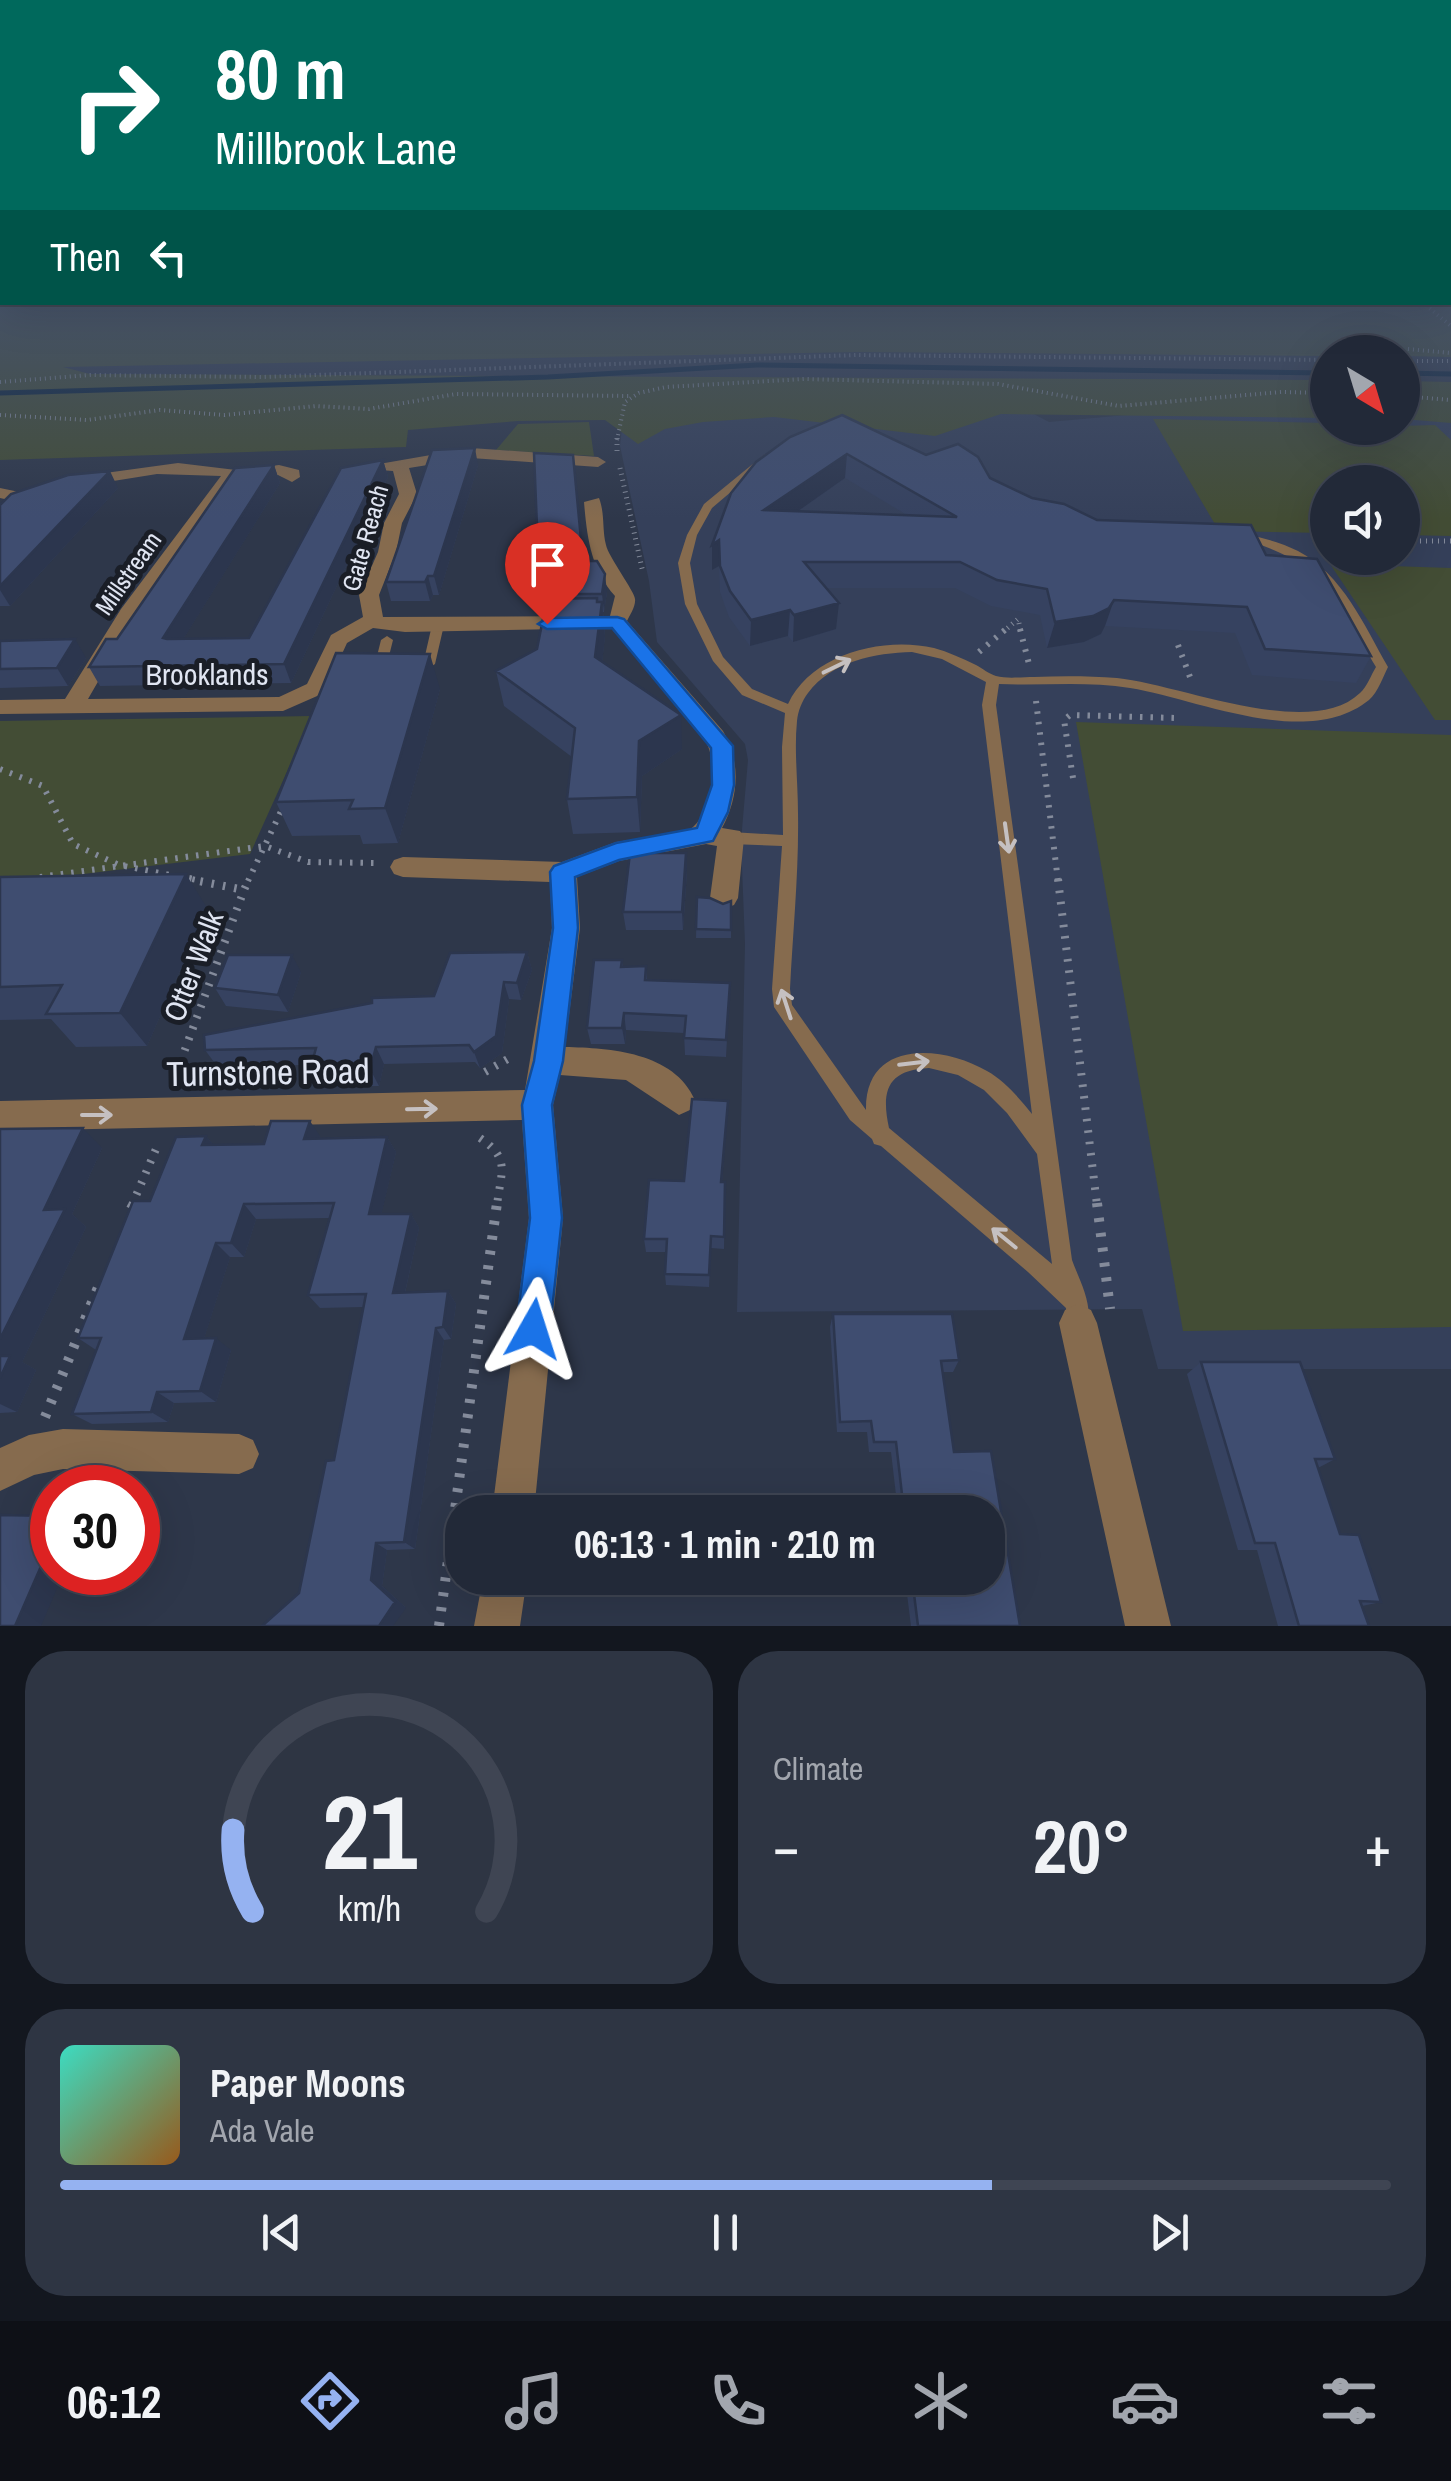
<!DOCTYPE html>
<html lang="en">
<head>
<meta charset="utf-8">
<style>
	body { margin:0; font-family:"Archivo Narrow",sans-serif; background:#2e3543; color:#f1f3f6; height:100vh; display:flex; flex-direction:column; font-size:38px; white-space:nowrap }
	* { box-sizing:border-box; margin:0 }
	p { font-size:32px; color:#a2a6ae }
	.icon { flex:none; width:55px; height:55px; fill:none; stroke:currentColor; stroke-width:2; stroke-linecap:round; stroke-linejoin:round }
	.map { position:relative; height:1626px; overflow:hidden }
	.side { display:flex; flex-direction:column; gap:25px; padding:25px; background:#13171f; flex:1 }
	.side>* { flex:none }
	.banner { position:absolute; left:0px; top:0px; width:1452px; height:305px; box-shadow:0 10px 40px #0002,0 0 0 2px #3f4553; background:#00695c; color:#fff; overflow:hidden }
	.needle { width:65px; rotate:142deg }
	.tools { position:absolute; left:1310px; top:335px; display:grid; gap:20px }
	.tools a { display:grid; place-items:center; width:110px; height:110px; border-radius:50%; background:#222938; box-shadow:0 10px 40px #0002,0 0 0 2px #3f4553; font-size:50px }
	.speed { position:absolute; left:30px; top:1465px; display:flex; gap:20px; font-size:50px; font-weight:700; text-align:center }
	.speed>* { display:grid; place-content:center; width:130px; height:130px; border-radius:50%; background:#222938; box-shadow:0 10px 40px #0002,0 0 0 2px #3f4553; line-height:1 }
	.speed .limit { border:15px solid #d22; background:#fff; color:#111 }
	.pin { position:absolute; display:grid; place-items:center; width:85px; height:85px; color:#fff; margin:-102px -42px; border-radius:50% 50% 50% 0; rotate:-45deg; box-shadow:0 0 10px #0007 }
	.pin .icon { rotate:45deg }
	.me { position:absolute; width:110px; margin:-55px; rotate:6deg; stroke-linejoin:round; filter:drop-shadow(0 0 8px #0008) }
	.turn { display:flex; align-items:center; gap:35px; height:210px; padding:0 50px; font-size:45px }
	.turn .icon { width:130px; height:130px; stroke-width:2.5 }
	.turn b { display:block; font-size:70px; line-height:85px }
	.then { display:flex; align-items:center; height:95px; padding:0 50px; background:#0003; gap:20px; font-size:38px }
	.big { font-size:75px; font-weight:800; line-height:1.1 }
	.side .card { flex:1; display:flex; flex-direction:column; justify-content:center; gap:15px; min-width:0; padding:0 35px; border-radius:40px; background:#2e3543 }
	.side .dial { align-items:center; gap:0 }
	.dial svg { height:260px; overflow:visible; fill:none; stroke:#3f4553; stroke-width:7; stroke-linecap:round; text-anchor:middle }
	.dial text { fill:#f1f3f6; stroke:none }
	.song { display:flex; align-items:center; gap:30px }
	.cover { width:120px; height:120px; border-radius:15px; background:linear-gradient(135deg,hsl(170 70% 55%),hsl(30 70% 35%)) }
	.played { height:10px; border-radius:5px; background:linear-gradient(90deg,#95b2f1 70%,#3f4553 70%) }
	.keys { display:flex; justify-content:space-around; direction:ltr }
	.heat { display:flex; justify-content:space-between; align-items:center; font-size:55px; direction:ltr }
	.side .tiles { flex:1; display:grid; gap:25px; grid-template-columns:1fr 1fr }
	.card:last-child { grid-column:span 2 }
	.trip { position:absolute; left:445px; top:1495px; width:560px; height:100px; border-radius:40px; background:#222938; box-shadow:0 10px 40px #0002,0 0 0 2px #3f4553; font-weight:800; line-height:100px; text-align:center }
	.menu { display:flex; height:160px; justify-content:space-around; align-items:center; background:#0e1016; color:#a2a6ae }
	.menu .icon { width:70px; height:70px }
	.menu .current { color:#95b2f1 }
	.menu b { font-size:45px; color:#f1f3f6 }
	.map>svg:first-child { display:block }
	.built { fill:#35405a; fill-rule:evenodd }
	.green { fill:#434d35 }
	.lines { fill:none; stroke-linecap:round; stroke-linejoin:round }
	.stream { stroke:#031d38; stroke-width:5 }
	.path-far4 { stroke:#848b9b; stroke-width:4; stroke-dasharray:1 4; stroke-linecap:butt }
	.path-far3 { stroke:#848b9b; stroke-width:5; stroke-dasharray:1 5; stroke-linecap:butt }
	.path-far2 { stroke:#848b9b; stroke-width:6; stroke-dasharray:2.5 8; stroke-linecap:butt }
	.path-far1 { stroke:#848b9b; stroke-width:8; stroke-dasharray:2.5 9; stroke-linecap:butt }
	.path { stroke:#848b9b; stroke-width:10; stroke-dasharray:4 11; stroke-linecap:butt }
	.service { fill:#866b4e; fill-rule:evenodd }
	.minor { fill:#866b4e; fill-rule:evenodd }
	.wall { fill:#364260; fill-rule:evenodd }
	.shaded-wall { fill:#2c364e }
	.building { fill:#3f4d70; stroke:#2c364e; stroke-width:2.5; fill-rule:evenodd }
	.oneway { stroke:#c5c0c1 }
	.route { fill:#1a73e8; stroke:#114b97; stroke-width:2.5 }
	.labels { text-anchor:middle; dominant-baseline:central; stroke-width:10; stroke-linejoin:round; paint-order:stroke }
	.far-street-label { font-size:25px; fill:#e0e5f2; stroke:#1a1e27 }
	.street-label { font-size:30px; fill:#e0e5f2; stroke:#1a1e27 }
	.near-street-label { font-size:35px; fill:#e0e5f2; stroke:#1a1e27 }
</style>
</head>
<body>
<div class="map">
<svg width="1451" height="1626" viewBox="0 0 1451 1626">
	<rect width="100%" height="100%" fill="#2e374a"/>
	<path class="built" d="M1327,397L1328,428H1402L1403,399L1451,403V1369H1158L1142,1309L737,1312L745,944L741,841L748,760L745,744L657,642L649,581L620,446L624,409L1026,410L1049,422ZM1328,482H1402V558H1328Z"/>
	<path class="green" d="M0,291L2,302H1412L1425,313L1415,303L1450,302L1451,291V357L1403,356L1402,352H1328L1327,356L859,352L63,367L90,374L1327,380L1328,418L1001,414L935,436L774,417L703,422L665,429L638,444L605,420L518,421L408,430L406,447L0,460Z
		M1403,381L1451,382V423L1403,419Z
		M1153,419L1327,423L1328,428L1435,425L1451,440V536L1403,535L1402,482H1328L1327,533L1219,531Z
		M589,422L594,456L496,450L518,424Z
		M1330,564L1451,568V720H1435Z
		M312,716L250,854L0,884V721Z
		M1076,722L1451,735V1327L1183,1331Z"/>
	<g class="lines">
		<path class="stream" d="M1402,373L1451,374
			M0,393L548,377L757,365L1328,373"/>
		<path class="path-far4" d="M1422,302L1451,326
			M1408,349L1451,353
			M1402,361H1451
			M0,382L90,375L262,377L856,355L1328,360
			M1402,396L1451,400
			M0,415L87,420L160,410L224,415L316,406L369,409L456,394L632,396
			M617,440L625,402L639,393L666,387L804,379L998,384L1119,406L1281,392L1328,393"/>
		<path class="path-far3" d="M617,451V437
			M620,468L643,573
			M1402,541H1451
			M1003,632L1018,619L1021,632"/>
		<path class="path-far2" d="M1020,629L1029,664
			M1178,645L1190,677
			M979,652L1006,629
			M1036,701L1058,881
			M0,769L43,786L73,844L119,865L170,875
			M1073,778L1064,720L1070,715L1176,718
			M40,877L265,846L308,862L377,863
			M182,877L201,881
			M248,881L284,805"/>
		<path class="path-far1" d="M189,879L244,890L249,879
			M1058,879L1097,1205
			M485,1072L513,1056
			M179,1084L180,1063L244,890
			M480,1138C511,1159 501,1171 497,1205
			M132,1205L159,1142"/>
		<path class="path" d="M1097,1203L1110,1309
			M131,1209L134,1203
			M45,1417L99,1285
			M439,1626L497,1203"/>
		<path class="service" d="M765,454L773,456L712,508L697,535L690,563L697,604L723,657L752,689L788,704C811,654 883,636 934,648C948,652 962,658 976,665C982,668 989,674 996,676C1007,679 1022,677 1034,677C1062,676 1090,676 1117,678C1179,684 1310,741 1360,693C1367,687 1371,675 1376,667C1332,590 1325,562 1235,537V533L1239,532C1259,537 1280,542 1298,551C1343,575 1364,625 1388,667C1383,677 1378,692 1369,700C1307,750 1198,699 1130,688C1087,681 1042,686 999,684L996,705L1072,1260C1080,1282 1095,1307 1086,1331L1078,1334L1070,1331L1067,1323L1066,1308L1028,1272L881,1146L874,1144L872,1139L850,1120L774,1007L772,989L782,846L731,844L726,842L723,838L726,834L731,832L783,835L782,747L785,713L742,695L713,661L685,604L678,563L687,535L704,504ZM912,652L942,659L986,682L982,705L1032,1114C1019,1098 1005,1081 987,1071C942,1045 865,1039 866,1110L792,1005L790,989C793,930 799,872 798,813C798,782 794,751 797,721C798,711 802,701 808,693C832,661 875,653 912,652ZM929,1068L958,1075L984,1090L1007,1113L1037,1154L1052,1264L889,1128C881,1091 887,1070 929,1068Z
			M438,621L444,625L435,664L429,668L413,667V661L424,660L432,625Z
			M387,636L393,640L388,660L397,664L391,668L376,667L375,664L381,640Z"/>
		<path class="minor" d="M471,448L598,457L606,462L598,467L471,458L409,468L417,494L402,523L396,552L379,595L383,617L610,616L615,596C591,569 587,538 584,502L599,498C605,513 602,530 606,545C608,556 635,592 635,599C636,606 630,615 627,621L723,731C741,761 739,797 722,828L740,831L744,838L738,898L734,905L724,909L714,905L710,898L717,846L706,844L619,861L577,877L580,928L565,1047C610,1048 674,1052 695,1100L690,1110L679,1115L626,1080L560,1075L553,1105L563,1218L534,1512H492L529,1218L522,1120L0,1131V1101L525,1090L552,928L550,882L403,877L394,874L390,867L394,860L403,857L562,862L616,842L688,831C713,814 719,770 707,744C695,716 634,655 611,628L405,632L373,628L347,643L324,693L283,711L0,714V700L65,699L121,609L221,476L157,474L82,486L76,485V477L178,463L236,470L279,465L299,470L300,477L292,482L278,475L237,477L137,614L88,699L279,697L307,684L331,635L363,617L359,595L378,552L384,523L399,494L393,471L379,470V464Z
			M0,488L29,494L32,498L23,503L0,498Z
			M1078,1304L1091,1310L1097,1323L1171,1626H1125L1059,1323L1065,1310Z
			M63,1429L239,1434L253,1440L259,1454L253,1468L239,1474L63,1469L34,1475L0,1491V1448L29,1435Z
			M483,1578H527L520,1626H474Z"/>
	</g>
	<path class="wall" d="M790,437L926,455L990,478L1032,498L1097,520L1266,555L1371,656L1356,683L1252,675L1235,633L1105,626L1101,634L1084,642L1047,648L1040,615L991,606L955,588H826L836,629L793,642L788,636L750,646L729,617L720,592L719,566L712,570V545ZM845,478L907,515L798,511Z
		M383,460L388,477L291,683L100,686L89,667L117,639L274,465L280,483L183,639L249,638Z
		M478,465L439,595H433L430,601H391L386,582Z
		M118,488L10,606H0V505Z
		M584,561L607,592L604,612H603L605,636L602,662L682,749L642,776L640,832L573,834L567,799L572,757L504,706L496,671L537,649L553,599V595H542L539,576Z
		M0,641L86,658L68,686L0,688Z
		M440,689L398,843L363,844L360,835L292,836L276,802Z
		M686,853L687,871L683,930H626L623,912Z
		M0,877L207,908L147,1046L76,1047L51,1019L0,1020Z
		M697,897L723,904L731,901V938H696Z
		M527,952L532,970L521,1000L509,999L502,1053L480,1068L475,1062L384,1064L379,1086L320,1087L310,1070L312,1065L217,1066L205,1050L434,996Z
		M622,960L623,967L646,966L647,980L730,983L726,1057L685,1055L684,1033L626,1030L625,1044H591L587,1028Z
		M301,972L288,1012L226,1006L215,988Z
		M728,1101L722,1182H725L724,1249L711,1248L709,1287L666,1285L665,1274L666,1252H646L644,1239L684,1181Z
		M0,1129L102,1148L72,1214L86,1227L22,1362L36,1370L17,1412L0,1413Z
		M206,1136L213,1145L264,1144L320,1136L319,1139L387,1137L396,1152L381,1214H411L419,1228L405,1293L448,1291L456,1304L451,1339L444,1340L415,1549L387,1550L382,1586L406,1608L299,1593L334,1460L363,1307L320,1308L308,1295L329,1218L256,1219L244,1257H230L204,1338L231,1350L216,1402L174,1403L168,1422L92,1424L72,1414L96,1350L78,1338L150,1201Z
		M833,1314H952L959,1360L953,1372H943L954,1452L991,1451L1020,1626H911L905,1578H988V1512H898L891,1452H869L867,1432H837L830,1327Z
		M1201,1362L1335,1459L1318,1468L1340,1534L1381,1602L1362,1606L1369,1626H1278L1257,1550H1238L1187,1374Z"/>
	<path class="shaded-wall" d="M475,448L478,465L439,595L434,576Z
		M847,454L845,478L764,535V510Z
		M383,460L388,477L291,683L284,664Z
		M274,465L280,483L172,657L163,638Z
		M110,471L118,488L10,606L0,590V586Z
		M719,540V566L712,570V545Z
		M605,574L607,592L604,612L602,594Z
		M428,576L433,595L430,601L425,582Z
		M597,598L600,618L602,602L605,636L599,692L595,657Z
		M1114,600L1105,626L1101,634L1084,642L1047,648L1055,622Z
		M839,603L836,629L793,642L794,615Z
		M790,610L788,636L750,646L751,620Z
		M75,639L86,658L68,686L57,668Z
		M430,654L440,689L398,843L385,808Z
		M681,715L682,749L642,776L640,832L637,797L639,741Z
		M686,853L687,871L683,930L682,912Z
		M186,874L207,908L147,1046L120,1013Z
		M527,952L532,970L521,1000L517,983Z
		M292,955L301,972L288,1012L278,995Z
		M504,982L509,999L502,1053L480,1068L474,1052Z
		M624,1013L626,1030L625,1044L622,1028Z
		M376,1047L384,1064L379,1086L370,1069Z
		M310,1121L320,1136L315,1155L304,1139Z
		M83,1128L102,1148L72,1214L86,1227L22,1362L36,1370L17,1412L0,1404V1339L44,1210Z
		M206,1136L219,1152L202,1145Z
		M387,1137L396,1152L378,1228L369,1214Z
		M244,1204L256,1219L244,1257L231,1243Z
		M411,1214L419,1228L402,1306L393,1293Z
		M216,1243L230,1257L200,1351L184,1339Z
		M448,1291L456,1304L451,1339L443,1327Z
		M436,1328L444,1340L415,1549L404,1542Z
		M216,1338L231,1350L216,1402L200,1391Z
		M157,1392L174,1403L168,1422L151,1412Z
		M52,1541V1572H64L41,1626H15Z
		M376,1543L387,1550L382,1586L406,1608L393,1626H379L371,1580Z"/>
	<path class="building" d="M842,415L926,455L958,444L978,457L990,478L1032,498L1064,504L1097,520L1251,525L1266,555L1317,559L1371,656L1265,649L1247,607L1114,600L1109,608L1093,616L1055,622L1047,589L997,580L960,562H804L839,603L794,615L790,610L751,620L730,591L720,566L719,540L712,545L731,493L756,462L790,437ZM847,454L957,517L764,510Z
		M475,448L434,576H428L425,582H386L432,450Z
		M534,453L573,455L583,561H597L605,574L602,594H553L556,576H539Z
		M383,460L284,664L89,667L106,639H117L235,468L274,465L163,638L167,639L249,638L341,468Z
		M110,471L0,586V505L11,494L68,475Z
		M597,598V602H602L595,657L681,715L639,741L637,797L567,799L575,728L496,671L537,649L547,599Z
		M75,639L57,668L0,669V641Z
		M336,653L430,654L385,808L349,809L353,800L276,802Z
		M630,853H686L682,912H623Z
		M186,874L120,1013L46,1014L62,985L0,987V877Z
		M697,897L710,898L723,904L731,901V930L696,929Z
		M527,952L517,983L504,982L496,1036L474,1052L469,1045L376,1047L370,1069L310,1070L316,1048L205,1050L204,1035L372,1003V998L434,996L450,953Z
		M228,955H292L278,995L215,988Z
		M594,960H622L621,967L646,966L645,980L730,983L726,1040L684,1038L686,1016L624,1013L622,1028H587Z
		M692,1099L728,1101L721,1182H725L724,1237L711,1236L709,1275L665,1274L667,1239H644L649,1180L684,1181Z
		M271,1121H310L304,1139L387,1137L369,1214H411L393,1293L448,1291L443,1327L436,1328L404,1542L376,1543L371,1580L395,1602L379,1626H262L299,1593L326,1461L334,1460L366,1294L308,1295L334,1203L244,1204L231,1243H216L184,1339L216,1338L200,1391L157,1392L151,1412L72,1414L101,1338H78L133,1201H150L176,1137L206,1136L202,1145L264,1144Z
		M83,1128L44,1210L65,1209L0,1339V1129Z
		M833,1314H952L959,1360L941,1361L954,1452L991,1451L1020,1626H918L912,1578H988V1512H904L896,1442H874L871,1421L840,1422Z
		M0,1356H10L0,1378Z
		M1201,1362H1300L1335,1459H1315L1340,1534L1359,1535L1381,1602L1360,1601L1369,1626H1299L1275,1543H1255Z
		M0,1515L52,1516V1541L15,1626H0Z"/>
	<defs><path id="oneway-shaft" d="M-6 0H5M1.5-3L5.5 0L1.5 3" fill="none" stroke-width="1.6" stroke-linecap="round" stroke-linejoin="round" transform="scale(2.5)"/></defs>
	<g class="oneway">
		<use href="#oneway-shaft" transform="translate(837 666) rotate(-26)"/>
		<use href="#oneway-shaft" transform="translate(1007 838) rotate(82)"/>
		<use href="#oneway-shaft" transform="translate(786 1004) rotate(-108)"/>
		<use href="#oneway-shaft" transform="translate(914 1063) rotate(-7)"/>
		<use href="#oneway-shaft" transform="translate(422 1109) rotate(-1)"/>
		<use href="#oneway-shaft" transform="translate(97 1115)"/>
		<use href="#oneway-shaft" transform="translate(1004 1238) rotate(-141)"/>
	</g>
	<linearGradient id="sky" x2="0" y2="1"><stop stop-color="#191e29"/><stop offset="0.56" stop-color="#46536b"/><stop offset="1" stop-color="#46536b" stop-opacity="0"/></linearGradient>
	<rect width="1451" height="519" fill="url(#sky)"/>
	<path class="route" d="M617,617L624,619L733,746L734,785L728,812L713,841L619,860L575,877L578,928L563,1061L552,1105L562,1218L550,1329L545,1341L533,1346L521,1341L516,1329L530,1218L522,1105L534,1061L553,928L550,872L554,866L616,843L697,828L712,785L711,748L612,628L547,629L538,624L547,618Z"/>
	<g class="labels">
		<g class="far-street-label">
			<text transform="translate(365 538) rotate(-74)">Gate Reach</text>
			<text transform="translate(128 573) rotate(-55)">Millstream</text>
		</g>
		<g class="street-label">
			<text x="207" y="674">Brooklands</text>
			<text transform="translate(193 966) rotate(-69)">Otter Walk</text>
		</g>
		<g class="near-street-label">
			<text transform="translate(268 1072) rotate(-1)">Turnstone Road</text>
		</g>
	</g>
</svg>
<div class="tools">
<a><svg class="needle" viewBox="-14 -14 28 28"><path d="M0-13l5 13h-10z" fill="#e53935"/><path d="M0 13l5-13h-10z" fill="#a2a6ae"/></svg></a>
<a><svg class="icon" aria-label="sound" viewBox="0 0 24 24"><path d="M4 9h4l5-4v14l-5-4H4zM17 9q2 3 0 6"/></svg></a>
</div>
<div class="speed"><div class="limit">30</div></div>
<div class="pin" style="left:547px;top:624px;background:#d93025"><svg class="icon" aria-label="arrive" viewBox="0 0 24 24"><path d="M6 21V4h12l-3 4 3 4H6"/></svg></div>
<svg class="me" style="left:533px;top:1329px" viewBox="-20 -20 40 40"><path d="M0-17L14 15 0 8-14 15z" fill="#1a73e8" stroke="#fff" stroke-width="4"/></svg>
<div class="trip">06:13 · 1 min · 210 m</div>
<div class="banner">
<div class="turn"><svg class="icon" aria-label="right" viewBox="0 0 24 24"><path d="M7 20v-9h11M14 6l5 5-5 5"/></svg><div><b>80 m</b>Millbrook Lane</div></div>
<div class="then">Then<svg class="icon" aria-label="left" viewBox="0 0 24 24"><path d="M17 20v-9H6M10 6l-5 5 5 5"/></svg></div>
</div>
</div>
<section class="side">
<div class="tiles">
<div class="card dial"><svg viewBox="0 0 100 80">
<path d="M14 69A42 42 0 1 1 86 69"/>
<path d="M14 69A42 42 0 0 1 8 44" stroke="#95b2f1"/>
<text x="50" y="56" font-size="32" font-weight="700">21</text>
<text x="50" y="72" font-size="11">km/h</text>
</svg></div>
<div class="card"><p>Climate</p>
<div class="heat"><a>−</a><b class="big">20°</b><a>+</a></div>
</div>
<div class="card">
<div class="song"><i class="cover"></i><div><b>Paper Moons</b><p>Ada Vale</p></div></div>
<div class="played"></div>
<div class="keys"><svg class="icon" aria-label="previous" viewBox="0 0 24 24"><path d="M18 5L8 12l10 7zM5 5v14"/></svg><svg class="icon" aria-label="pause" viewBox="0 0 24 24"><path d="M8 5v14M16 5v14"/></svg><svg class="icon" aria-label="next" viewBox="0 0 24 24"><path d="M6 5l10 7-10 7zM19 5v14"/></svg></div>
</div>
</div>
</section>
<nav class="menu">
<b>06:12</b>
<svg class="icon current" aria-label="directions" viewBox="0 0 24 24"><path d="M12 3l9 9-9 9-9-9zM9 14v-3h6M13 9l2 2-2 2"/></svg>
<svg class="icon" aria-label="music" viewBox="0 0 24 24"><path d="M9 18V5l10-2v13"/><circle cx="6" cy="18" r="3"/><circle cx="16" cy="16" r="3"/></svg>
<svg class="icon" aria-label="phone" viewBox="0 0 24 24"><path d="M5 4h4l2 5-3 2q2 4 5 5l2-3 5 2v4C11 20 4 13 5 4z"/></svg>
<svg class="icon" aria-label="climate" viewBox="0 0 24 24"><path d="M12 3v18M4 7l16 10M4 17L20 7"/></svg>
<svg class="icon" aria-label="car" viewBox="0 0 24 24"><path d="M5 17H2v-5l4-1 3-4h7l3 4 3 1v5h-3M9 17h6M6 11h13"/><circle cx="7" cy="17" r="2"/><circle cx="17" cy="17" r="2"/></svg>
<svg class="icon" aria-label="filters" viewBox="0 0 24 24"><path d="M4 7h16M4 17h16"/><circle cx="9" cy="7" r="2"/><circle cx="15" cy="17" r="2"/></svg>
</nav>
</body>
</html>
